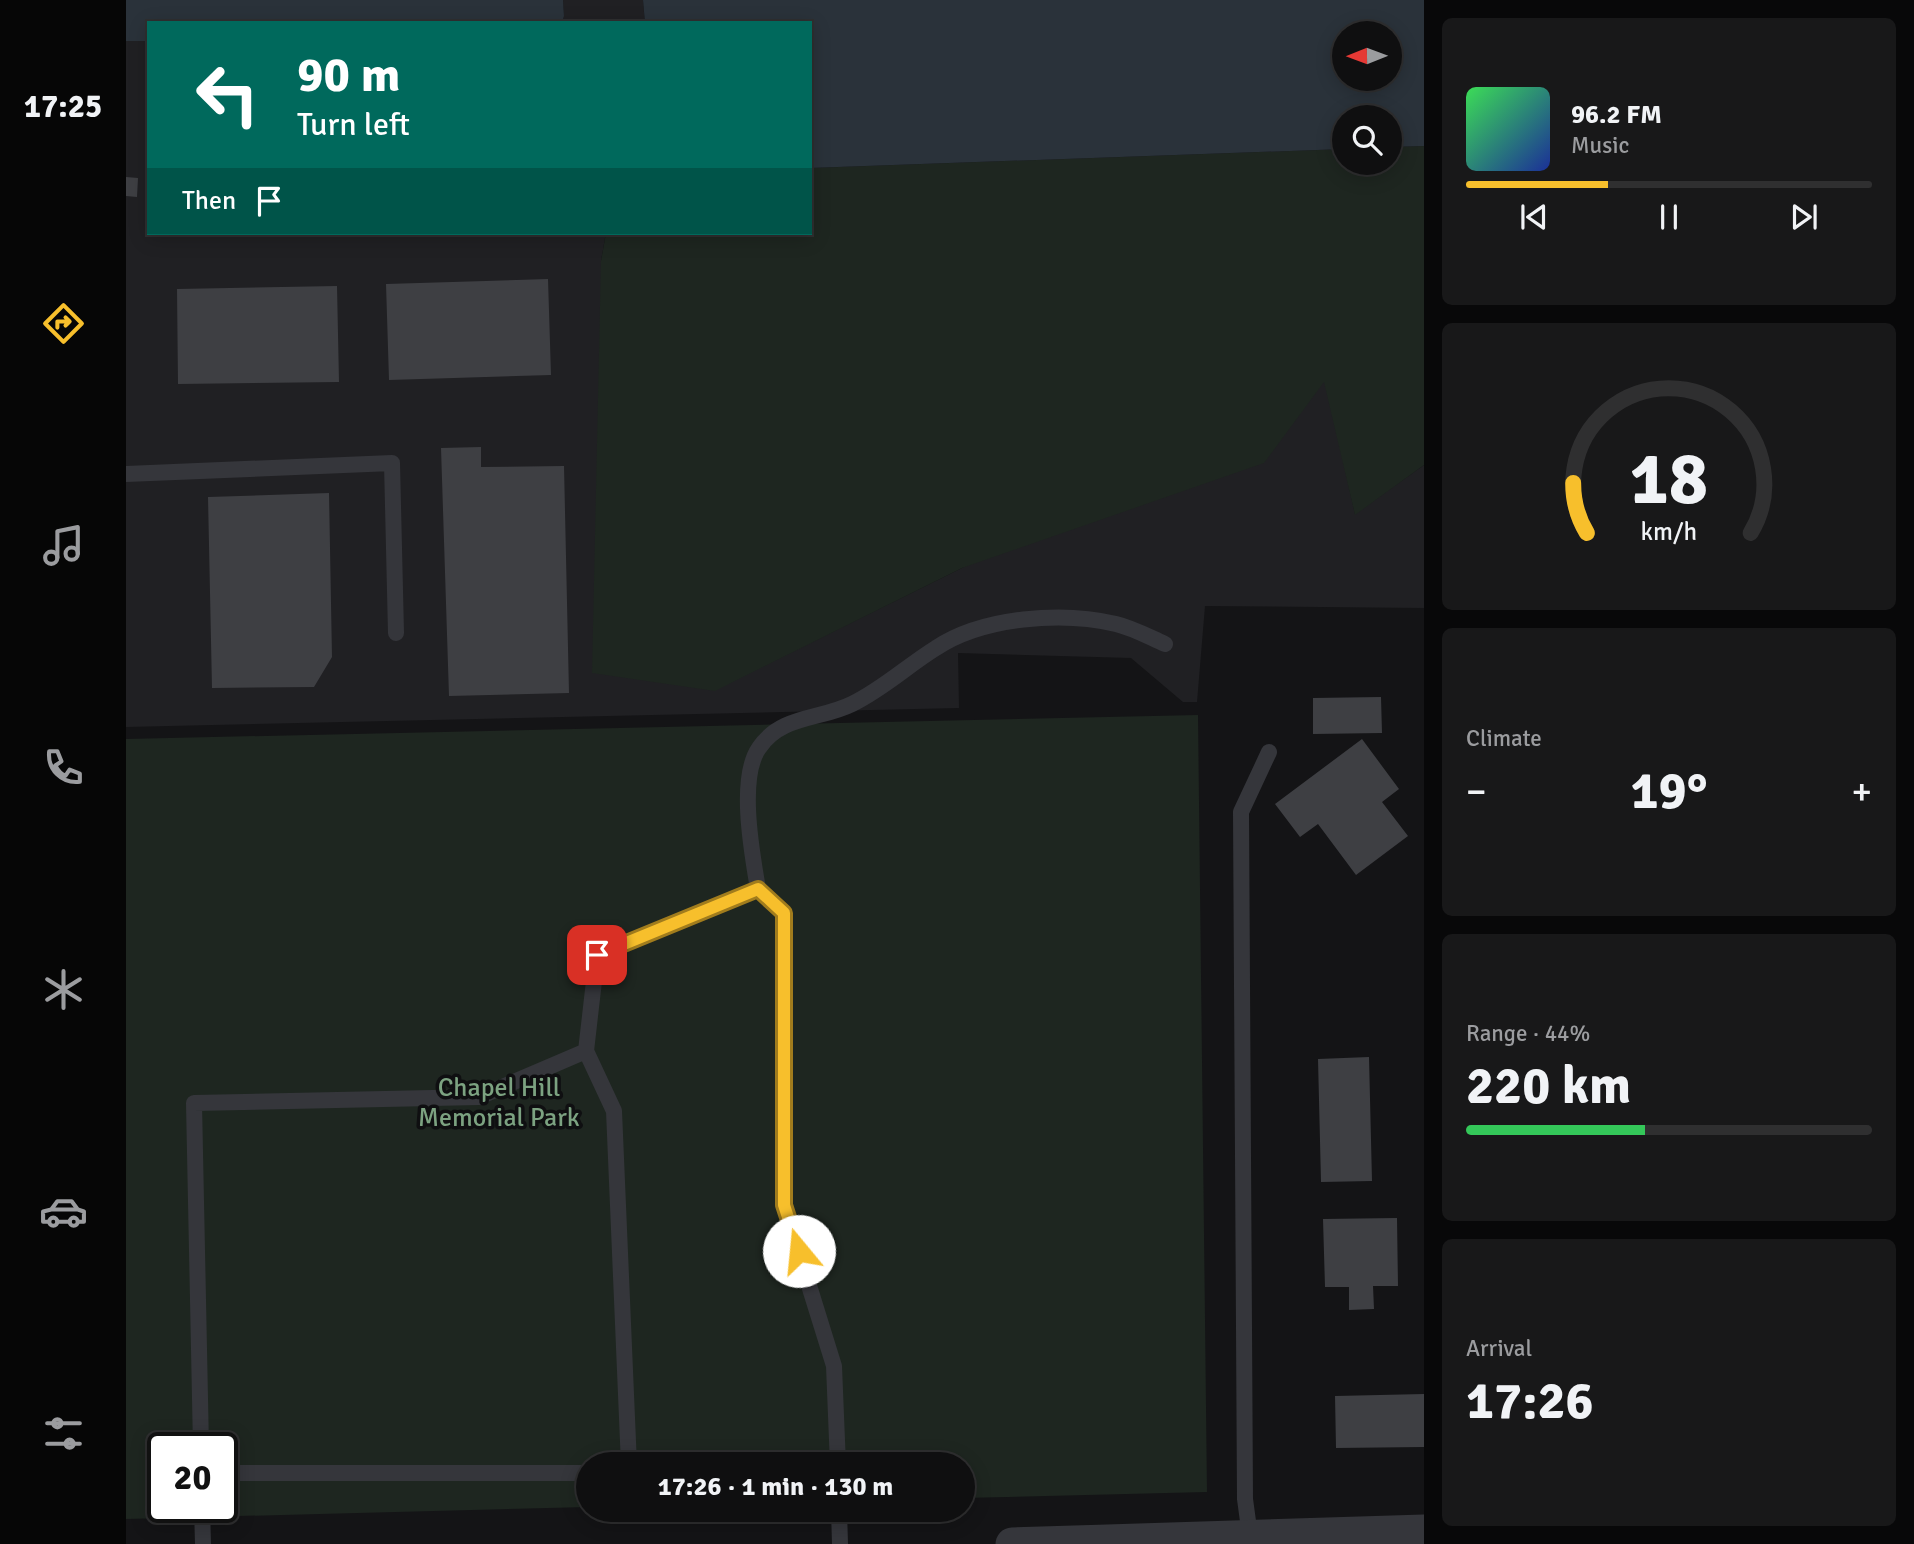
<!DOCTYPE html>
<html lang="en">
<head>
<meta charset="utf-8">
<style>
	body { margin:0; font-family:Signika,sans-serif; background:#181819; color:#f1f3f6; height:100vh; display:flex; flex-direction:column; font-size:26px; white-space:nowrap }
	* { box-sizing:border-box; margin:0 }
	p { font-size:23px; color:#9b9c9f }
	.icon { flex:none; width:38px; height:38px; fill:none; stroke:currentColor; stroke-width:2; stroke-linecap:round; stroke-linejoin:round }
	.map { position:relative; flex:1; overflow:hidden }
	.drawer { display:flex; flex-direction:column; gap:18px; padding:18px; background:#080809; width:490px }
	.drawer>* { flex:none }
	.banner { position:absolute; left:21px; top:21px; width:665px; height:214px; border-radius:0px; box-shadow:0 4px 18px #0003,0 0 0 2px #2f2f30; background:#00695c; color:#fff; overflow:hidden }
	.needle { width:46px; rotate:269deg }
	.buttons { position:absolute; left:1206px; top:21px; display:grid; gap:14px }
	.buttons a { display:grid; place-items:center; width:70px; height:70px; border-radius:50%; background:#0f0f10; box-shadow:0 4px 18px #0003,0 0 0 2px #2f2f30; font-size:35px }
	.speed { position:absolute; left:21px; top:1432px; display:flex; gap:14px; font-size:35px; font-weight:700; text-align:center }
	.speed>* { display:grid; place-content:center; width:91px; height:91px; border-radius:50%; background:#0f0f10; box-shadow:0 4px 18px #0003,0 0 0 2px #2f2f30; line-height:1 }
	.speed .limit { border:4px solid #111; border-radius:10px; background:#fff; color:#111 }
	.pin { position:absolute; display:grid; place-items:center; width:60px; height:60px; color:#fff; margin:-30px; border-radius:14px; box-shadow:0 4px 10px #0006 }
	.me { position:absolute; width:77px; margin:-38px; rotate:343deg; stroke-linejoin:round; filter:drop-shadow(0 0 5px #0008) }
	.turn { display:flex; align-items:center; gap:24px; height:147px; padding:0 35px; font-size:32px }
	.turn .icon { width:91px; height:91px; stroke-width:2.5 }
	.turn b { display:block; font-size:49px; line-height:60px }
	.then { display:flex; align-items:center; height:66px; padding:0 35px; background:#0003; gap:14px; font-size:26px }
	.big { font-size:52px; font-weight:700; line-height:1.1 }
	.drawer .card { flex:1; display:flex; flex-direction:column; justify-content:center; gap:10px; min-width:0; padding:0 24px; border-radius:10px; background:#181819 }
	.drawer .dial { align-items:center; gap:0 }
	.dial svg { height:182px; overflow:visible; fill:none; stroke:#2f2f30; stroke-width:7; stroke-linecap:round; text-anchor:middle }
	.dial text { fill:#f1f3f6; stroke:none }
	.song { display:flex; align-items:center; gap:21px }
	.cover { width:84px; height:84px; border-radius:10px; background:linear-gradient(135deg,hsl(130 70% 55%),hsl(230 70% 35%)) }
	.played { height:7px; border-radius:4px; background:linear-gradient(90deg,#f7bf2c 35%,#2f2f30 35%) }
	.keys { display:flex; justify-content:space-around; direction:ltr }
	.heat { display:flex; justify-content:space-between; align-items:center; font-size:38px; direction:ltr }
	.charge { height:10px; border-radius:5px; background:linear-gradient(90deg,#34c759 44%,#2f2f30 0) }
	.trip { position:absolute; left:450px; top:1452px; width:399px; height:70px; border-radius:35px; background:#0f0f10; box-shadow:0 4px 18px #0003,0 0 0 2px #2f2f30; font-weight:700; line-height:70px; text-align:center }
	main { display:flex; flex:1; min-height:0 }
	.tab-bar { display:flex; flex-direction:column; width:126px; justify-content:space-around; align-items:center; background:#060606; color:#9b9c9f }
	.tab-bar .icon { width:49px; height:49px }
	.tab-bar .current { color:#f7bf2c }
	.tab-bar b { font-size:32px; color:#f1f3f6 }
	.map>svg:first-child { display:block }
	.built { fill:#202023 }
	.green { fill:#1e2620; fill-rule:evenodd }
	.water { fill:#2a323a; fill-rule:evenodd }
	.building { fill:#3e3f43 }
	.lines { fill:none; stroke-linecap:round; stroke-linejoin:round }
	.service { stroke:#35363b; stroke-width:16 }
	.minor { stroke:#35363b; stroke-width:33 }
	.route-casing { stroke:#a17c1d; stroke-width:18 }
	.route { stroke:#f7bf2c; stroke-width:12 }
	.labels { text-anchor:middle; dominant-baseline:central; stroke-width:7; stroke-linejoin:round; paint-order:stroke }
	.park-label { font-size:26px; fill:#7ca281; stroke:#0f0f11 }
</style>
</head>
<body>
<main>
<nav class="tab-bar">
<b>17:25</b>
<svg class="icon current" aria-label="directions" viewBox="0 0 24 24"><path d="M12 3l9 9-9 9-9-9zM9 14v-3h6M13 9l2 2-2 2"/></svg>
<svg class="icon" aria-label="music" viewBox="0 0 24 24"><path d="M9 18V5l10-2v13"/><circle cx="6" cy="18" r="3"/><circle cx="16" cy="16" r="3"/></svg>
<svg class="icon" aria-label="phone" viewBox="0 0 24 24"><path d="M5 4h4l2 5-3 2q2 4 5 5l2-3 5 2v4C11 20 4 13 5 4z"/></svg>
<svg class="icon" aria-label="climate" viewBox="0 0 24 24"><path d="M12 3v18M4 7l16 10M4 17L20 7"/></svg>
<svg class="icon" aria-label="car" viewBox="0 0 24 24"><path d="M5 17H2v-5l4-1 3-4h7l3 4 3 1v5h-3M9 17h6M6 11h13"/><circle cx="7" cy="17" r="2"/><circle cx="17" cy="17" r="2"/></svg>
<svg class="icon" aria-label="filters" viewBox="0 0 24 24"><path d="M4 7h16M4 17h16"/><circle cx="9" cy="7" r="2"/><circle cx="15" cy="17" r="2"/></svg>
</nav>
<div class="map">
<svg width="1298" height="1544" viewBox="0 0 1298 1544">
	<rect width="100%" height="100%" fill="#141416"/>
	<path class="built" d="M437,0H517L519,23H436L438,16Z
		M0,41H23V233H480L475,261L589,690L836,568L1199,381L1229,514L1298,465V608L1079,606L1071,702H1057L1005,658L832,653L833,708L0,727Z"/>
	<path class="green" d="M1298,146V465L1229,515L1198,382L1138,463L836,568L589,691L466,673L475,261L480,233H684V168L1218,149V163H1264V147Z
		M1072,715L1081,1492L837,1498L836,1465H462V1507L0,1519V739ZM37,1447H96V1507H37Z"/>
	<path class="water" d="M0,0H437L438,16L436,23H23V41H0Z
		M517,0H1298V146L1264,147V117H1218V149L684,168V23H519ZM1218,33H1264V79H1218Z"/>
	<path class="building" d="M0,177L12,178L11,197L0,196Z
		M422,279L425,375L263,380L260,284Z
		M211,286L213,382L52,384L51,289Z
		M355,447V467L438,466L443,693L323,696L315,448Z
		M203,493L206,657L188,687L86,688L82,497Z
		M1255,697L1256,733L1187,734V698Z
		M1236,739L1273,789L1256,802L1282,836L1230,875L1192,824L1174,837L1149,804Z
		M1243,1057L1246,1181L1195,1182L1192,1059Z
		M1271,1218L1272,1286H1247L1248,1309L1223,1310V1287H1199L1197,1219Z
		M1298,1394V1447L1210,1448L1209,1396Z"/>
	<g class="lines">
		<path class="service" d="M0,474L266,463L270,633
			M632,889C626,853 612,778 633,748C655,715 694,720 726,704C757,689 781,666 810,648C857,617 936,611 990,624C1007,628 1023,637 1039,644
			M75,1447L68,1103L353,1097L460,1051
			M503,1465L488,1111L460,1051L471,955L632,889L658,913V1205L708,1366L712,1465
			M96,1473H462
			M76,1507L77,1544
			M713,1510L714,1544
			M1124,1536L1119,1499L1115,812L1143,752"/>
		<path class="minor" d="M886,1544L1298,1531"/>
	</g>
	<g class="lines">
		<g class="route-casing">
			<path id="route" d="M471,955L632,889L658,913V1205L673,1251"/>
		</g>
		<use href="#route" class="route"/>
	</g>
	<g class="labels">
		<g class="park-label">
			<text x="373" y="1088">Chapel Hill<tspan x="373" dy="30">Memorial Park</tspan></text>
		</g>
	</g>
</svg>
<div class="buttons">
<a><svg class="needle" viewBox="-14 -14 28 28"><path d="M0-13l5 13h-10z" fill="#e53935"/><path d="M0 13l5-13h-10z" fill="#9b9c9f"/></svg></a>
<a><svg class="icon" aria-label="search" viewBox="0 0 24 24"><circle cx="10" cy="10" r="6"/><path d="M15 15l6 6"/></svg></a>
</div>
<div class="speed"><div class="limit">20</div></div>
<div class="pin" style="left:471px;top:955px;background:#d93025"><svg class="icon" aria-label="arrive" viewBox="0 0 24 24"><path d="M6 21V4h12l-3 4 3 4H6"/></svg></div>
<svg class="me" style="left:673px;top:1251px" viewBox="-20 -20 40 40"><circle r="19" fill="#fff"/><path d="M0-13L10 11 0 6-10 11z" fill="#f7bf2c"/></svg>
<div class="trip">17:26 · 1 min · 130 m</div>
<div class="banner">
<div class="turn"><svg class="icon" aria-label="left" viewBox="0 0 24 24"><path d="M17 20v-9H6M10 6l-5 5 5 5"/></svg><div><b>90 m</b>Turn left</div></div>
<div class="then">Then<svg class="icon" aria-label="arrive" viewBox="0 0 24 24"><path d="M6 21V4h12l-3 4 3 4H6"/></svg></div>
</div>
</div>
<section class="drawer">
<div class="card">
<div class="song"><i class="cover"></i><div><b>96.2 FM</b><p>Music</p></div></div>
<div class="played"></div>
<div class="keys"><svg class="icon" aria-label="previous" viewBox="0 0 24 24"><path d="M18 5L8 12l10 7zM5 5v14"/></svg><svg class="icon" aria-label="pause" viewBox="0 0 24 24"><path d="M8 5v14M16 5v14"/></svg><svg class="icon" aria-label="next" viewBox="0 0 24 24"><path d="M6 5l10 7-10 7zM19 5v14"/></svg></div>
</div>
<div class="card dial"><svg viewBox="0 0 100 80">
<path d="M14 69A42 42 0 1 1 86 69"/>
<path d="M14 69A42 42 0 0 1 8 47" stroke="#f7bf2c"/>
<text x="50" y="56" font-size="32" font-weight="700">18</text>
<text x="50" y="72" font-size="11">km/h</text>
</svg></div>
<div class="card"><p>Climate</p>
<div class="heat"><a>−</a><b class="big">19°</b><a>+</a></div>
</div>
<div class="card"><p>Range · 44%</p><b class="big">220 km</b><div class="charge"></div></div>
<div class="card"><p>Arrival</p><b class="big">17:26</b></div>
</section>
</main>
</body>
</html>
